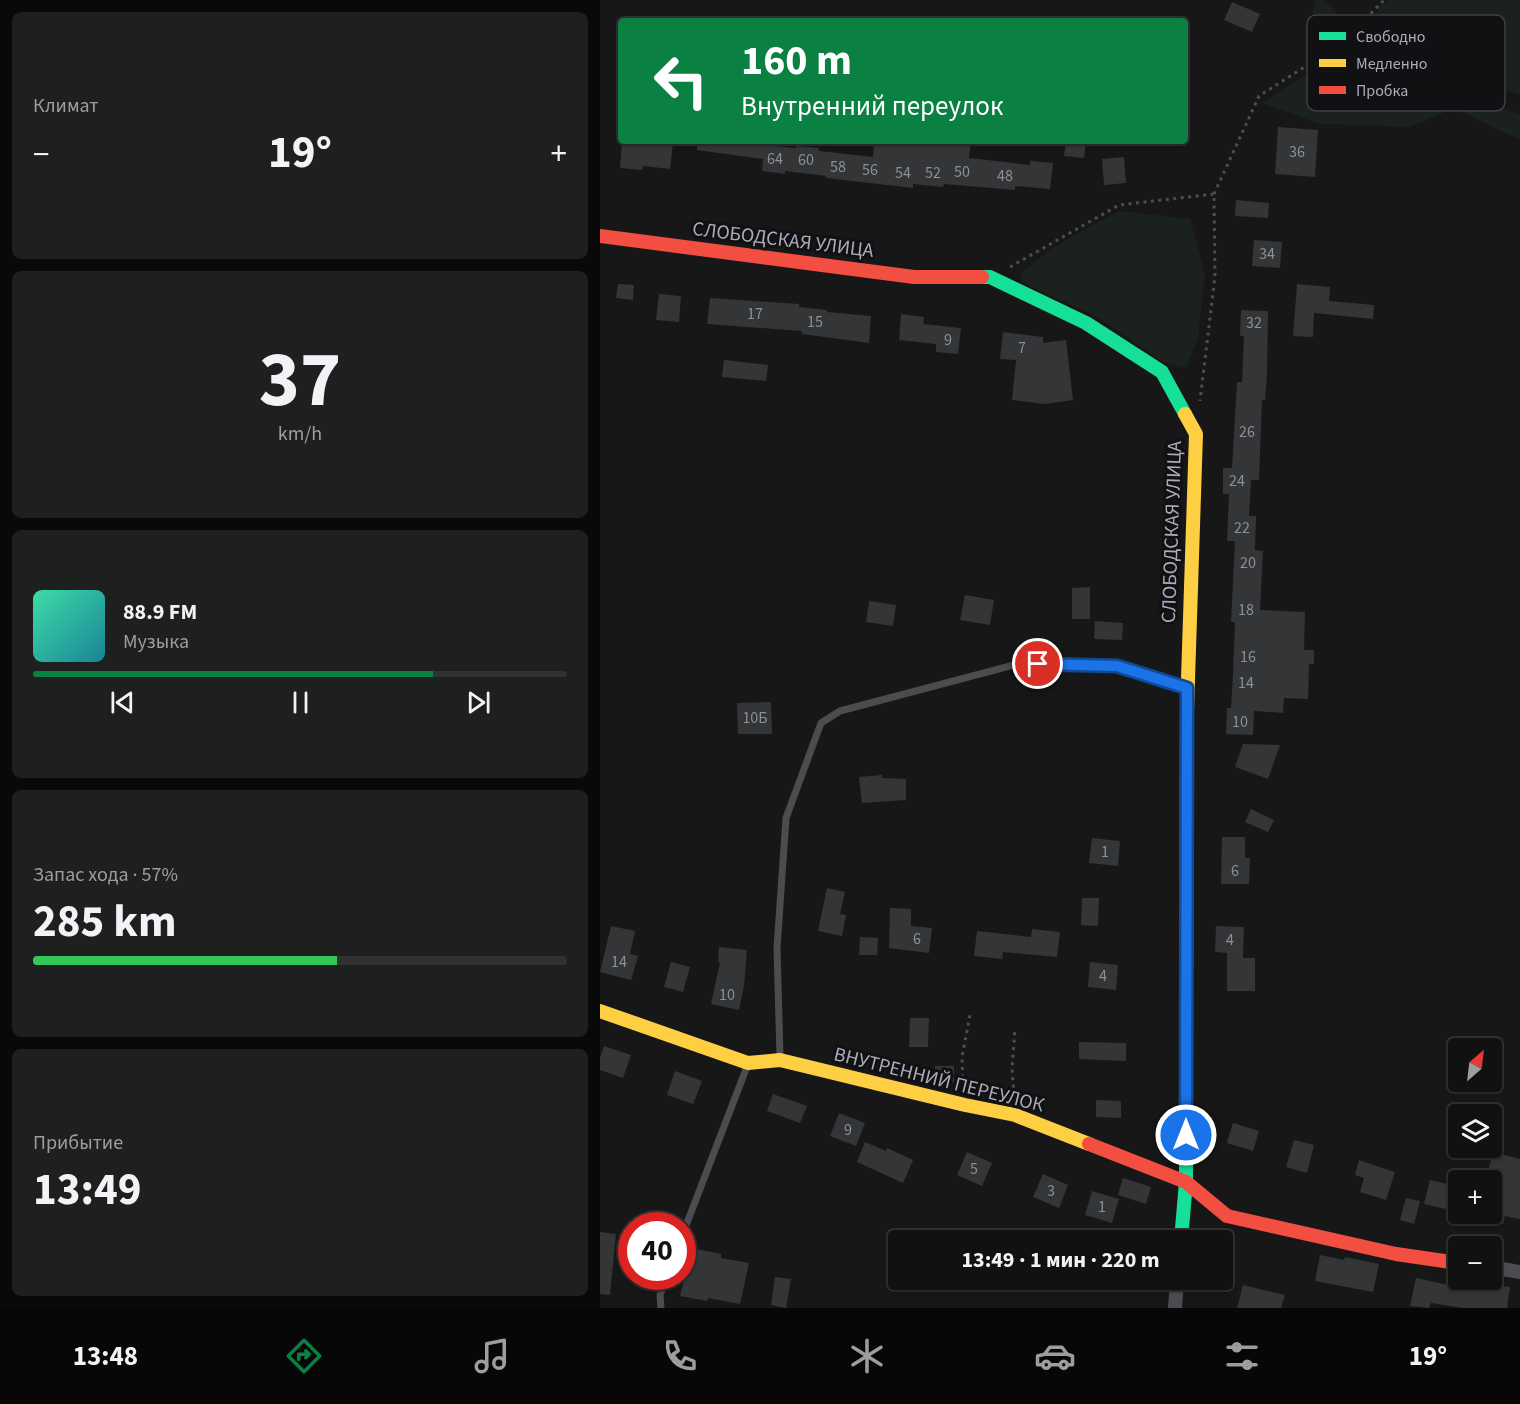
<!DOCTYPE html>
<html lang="ru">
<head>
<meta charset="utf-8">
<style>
	body { margin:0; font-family:"Source Sans 3",sans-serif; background:#1e1f1f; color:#f1f3f6; height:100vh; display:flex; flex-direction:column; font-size:22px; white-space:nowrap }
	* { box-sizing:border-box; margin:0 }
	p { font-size:20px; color:#9c9d9f }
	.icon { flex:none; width:33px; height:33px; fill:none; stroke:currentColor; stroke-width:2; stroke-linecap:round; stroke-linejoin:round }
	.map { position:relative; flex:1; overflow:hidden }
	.side { display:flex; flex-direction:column; gap:12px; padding:12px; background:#090909; width:600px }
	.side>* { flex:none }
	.guide { position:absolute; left:18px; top:18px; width:570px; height:126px; border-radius:6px; box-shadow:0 2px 4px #0004,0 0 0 2px #303131; background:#0b8043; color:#fff; overflow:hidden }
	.needle { width:39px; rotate:28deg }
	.controls { position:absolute; left:848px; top:1038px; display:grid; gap:12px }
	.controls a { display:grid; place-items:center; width:54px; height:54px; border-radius:6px; background:#111; box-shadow:0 2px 4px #0004,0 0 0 2px #303131; font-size:30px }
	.speed { position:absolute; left:18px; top:1212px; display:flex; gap:12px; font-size:30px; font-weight:700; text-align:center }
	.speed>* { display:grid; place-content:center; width:78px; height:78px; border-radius:50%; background:#111; box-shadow:0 2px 4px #0004,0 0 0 2px #303131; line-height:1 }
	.speed .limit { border:9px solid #d22; background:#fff; color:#111 }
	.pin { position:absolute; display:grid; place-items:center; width:51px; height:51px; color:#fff; margin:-26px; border:3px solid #fff; border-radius:50%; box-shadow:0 2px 6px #0007 }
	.me { position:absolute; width:66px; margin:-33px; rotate:0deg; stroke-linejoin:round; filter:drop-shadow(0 0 4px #0008) }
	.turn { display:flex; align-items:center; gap:21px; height:126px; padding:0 24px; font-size:27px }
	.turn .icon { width:78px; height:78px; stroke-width:2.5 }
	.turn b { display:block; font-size:42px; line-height:51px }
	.big { font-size:45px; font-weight:700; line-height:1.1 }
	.side .tile { flex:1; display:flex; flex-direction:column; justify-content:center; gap:9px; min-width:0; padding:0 21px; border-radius:9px; background:#1e1f1f }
	.side .dial { align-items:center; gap:0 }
	.dial b { font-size:78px; line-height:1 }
	.song { display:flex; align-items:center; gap:18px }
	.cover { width:72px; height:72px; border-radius:9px; background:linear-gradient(135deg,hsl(160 70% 55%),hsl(190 70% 35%)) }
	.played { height:6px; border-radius:3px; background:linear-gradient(90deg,#0b8043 75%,#303131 75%) }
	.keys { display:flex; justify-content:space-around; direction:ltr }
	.heat { display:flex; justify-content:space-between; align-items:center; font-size:33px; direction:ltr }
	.charge { height:9px; border-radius:4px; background:linear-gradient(90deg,#34c759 57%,#303131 0) }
	.trip { position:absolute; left:288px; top:1230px; width:345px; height:60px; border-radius:6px; background:#111; box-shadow:0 2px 4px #0004,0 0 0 2px #303131; font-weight:700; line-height:60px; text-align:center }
	.menu { display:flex; height:96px; justify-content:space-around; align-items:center; background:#070707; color:#9c9d9f }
	.menu .icon { width:42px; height:42px }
	.menu .active { color:#0b8043 }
	.menu b { font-size:27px; color:#f1f3f6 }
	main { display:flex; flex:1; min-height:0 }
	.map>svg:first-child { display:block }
	.green { fill:#1b211c }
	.building { fill:#343537 }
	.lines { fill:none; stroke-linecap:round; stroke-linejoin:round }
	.path { stroke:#4d4e52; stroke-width:3; stroke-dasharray:3 4.5; stroke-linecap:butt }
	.lane { stroke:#4b4c50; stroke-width:7 }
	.street { stroke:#4b4c50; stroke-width:14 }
	.fast { stroke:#16e098; stroke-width:14 }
	.slow { stroke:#ffcf43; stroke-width:14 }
	.jam { stroke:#f24e42; stroke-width:14 }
	.route-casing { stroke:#114b97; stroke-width:15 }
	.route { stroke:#1a73e8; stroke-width:10 }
	.labels { text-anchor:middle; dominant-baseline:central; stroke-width:6; stroke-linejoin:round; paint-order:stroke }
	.number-label { font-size:16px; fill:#8b8f98 }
	.street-label { font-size:20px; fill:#a8adb8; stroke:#111113 }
	.key { fill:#111113; stroke:#3e4045; stroke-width:1.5 }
	.key-label { font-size:16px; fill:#a8adb8 }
</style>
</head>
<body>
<main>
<section class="side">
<div class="tile"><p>Климат</p>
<div class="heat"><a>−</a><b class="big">19°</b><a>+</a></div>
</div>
<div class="tile dial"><b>37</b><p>km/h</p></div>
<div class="tile">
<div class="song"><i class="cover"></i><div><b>88.9 FM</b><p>Музыка</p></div></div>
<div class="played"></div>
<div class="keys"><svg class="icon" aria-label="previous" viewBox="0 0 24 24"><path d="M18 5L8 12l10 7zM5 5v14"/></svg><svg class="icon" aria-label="pause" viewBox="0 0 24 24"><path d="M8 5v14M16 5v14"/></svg><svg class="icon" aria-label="next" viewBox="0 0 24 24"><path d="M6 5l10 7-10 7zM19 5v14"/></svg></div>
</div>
<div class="tile"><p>Запас хода · 57%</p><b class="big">285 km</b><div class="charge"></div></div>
<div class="tile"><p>Прибытие</p><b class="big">13:49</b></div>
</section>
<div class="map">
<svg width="920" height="1308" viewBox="0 0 920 1308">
	<rect width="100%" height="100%" fill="#171717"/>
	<path class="green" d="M715,0H725L746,22L738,38L708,43Z
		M788,0H920V95L855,74L772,21L780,6Z
		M760,32L851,91L920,114V140L854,108L810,127L720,124L662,103L746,48Z
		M520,211L590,219L605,273L598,338L586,368L562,362L501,319L423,283L420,274C452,246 482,230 520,211Z"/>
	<path class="building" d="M632,2L660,14L652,32L624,20Z
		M678,127L718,130L715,177L675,174Z
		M50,141L73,143L70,169L43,166L42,170L20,168L22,142L50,145Z
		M97,141H152L151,144L196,148V146L219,148V151L273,157L274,141H371L369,158L430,165V161L453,163L450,189L415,186V190L344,184L343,187L313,184V188L226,178V176L185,171V174L162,171L163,159L97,150Z
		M466,141H486L484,158L464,156Z
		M524,157L526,183L504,185L502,159Z
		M636,200L669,203L668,218L635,216Z
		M654,240L682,242L680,268L652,266Z
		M18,284L34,285L33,300L16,298Z
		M697,284L730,287L729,301L774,305L773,319L714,313L713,337L693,336Z
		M59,294L81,296L79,322L56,320Z
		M110,298L199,304V307L227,310V312L271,316L269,343L202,334V331L107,324Z
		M641,310L668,311L667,374L665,400H662L659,480H651L649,516H656L655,550L663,551L660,610L705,612L704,650H714V664H709L708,699L684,698L683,713L654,711L653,735L626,734L627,708H631L633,673L635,622H631L635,541H627L629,494H623V468H632L637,382H642L644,336H640Z
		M301,314L324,317L323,324L361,328L358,354L336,352V344L299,340Z
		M403,332L443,337V343L466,340L473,400L445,404L412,400L416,360L400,359Z
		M124,360L168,365L166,381L122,377Z
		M490,587V619H472V588Z
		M365,595L394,600L390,625L360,620Z
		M269,601L296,605L293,626L266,622Z
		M495,621L523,623L522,640L494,639Z
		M171,702L172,734H138L137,703Z
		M643,744L680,745L668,779L635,767Z
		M282,775V778L306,779V800L262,803L259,777Z
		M651,809L674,820L668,832L645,822Z
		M622,837H645V858H650L649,884H621Z
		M492,838L520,841L518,866L489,863Z
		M227,888L245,892L240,914L246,915L242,936L218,931Z
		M482,898H499L498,926L481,925Z
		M290,908L311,909V926L332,928L329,953L289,948Z
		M11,926L35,931L30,954L38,956L31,980L0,972Z
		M616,926L644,927L643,958H655V991H627V953L615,952Z
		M432,929L460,932L457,957L403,952L402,959L374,956L377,931L431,937Z
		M260,937L278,938L277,955H259Z
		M119,947L147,950L144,985L139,1010L111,1004L120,962H118Z
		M71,962L90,967L83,992L64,987Z
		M490,962L518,965L516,990L488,987Z
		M310,1018H329L328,1047H309Z
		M479,1042L526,1043V1061L479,1059Z
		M4,1046L31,1055L23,1078L0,1070V1058Z
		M335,1066H354V1082H335Z
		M75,1071L102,1081L93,1104L67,1095Z
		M173,1094L207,1106L200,1123L167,1111Z
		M496,1100L521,1101V1118L496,1117Z
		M239,1113L265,1123L256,1146L230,1136Z
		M633,1123L659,1131L653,1151L627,1143Z
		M694,1140L714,1145L707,1173L686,1167Z
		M265,1142L286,1151L287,1148L313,1160L303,1183L257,1162Z
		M367,1152L392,1163L382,1186L357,1175Z
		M893,1152L920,1159V1219L905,1216L903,1224L891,1221V1179L886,1178Z
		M759,1160L795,1172L786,1200L760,1192L764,1178L755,1175Z
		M443,1174L468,1185L459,1208L433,1197Z
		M523,1178L551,1187L546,1204L518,1195Z
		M830,1180L852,1185L846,1209L824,1204Z
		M492,1191L519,1199L512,1223L485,1215Z
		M806,1198L820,1201L814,1224L800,1220Z
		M0,1232L16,1234L10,1295L0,1294Z
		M92,1248L121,1254V1258L149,1263L140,1304L108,1298L107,1301L80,1296Z
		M720,1255L744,1260L745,1257L779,1264L773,1292L715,1281Z
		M175,1277L191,1279L186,1308L171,1305Z
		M855,1277L858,1280L910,1287L907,1308H863L831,1303L829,1308L810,1306L816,1278L853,1286Z
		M643,1285L685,1295L681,1308H637Z"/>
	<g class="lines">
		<path class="path" d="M614,194L659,96L742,43L784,0
			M410,267L519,205L614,194L615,276L600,401
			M363,1085L362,1057L370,1015
			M414,1095L412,1068L415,1029"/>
		<path class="lane" d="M180,1057L177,948L186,818L221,723L240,711L418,664L517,666L585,687
			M82,1236L148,1064
			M61,1308L60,1295L67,1276"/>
		<path class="street" d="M891,1267L920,1272
			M575,1308L577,1280"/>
		<path class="fast" d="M382,277H390L486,323L562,372L585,414
			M581,1240L586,1182V986"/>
		<path class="slow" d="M585,414L596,434L587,710
			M0,1011L148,1063L180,1060L365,1105L415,1115L489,1144"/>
		<path class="jam" d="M0,236L314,277H382
			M586,986L587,710
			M489,1144L586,1182L627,1216L796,1254L858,1263"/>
	</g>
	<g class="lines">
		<g class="route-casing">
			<path id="route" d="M438,664L517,666L587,688L586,1135"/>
		</g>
		<use href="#route" class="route"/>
	</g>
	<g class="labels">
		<g class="number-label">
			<text x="697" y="152">36</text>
			<text x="175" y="159">64</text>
			<text x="206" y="160">60</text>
			<text x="238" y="167">58</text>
			<text x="270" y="170">56</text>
			<text x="362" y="172">50</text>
			<text x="303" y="173">54</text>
			<text x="333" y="173">52</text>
			<text x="405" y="176">48</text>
			<text x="667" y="254">34</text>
			<text x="155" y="314">17</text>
			<text x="215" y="322">15</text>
			<text x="654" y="323">32</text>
			<text x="348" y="340">9</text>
			<text x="422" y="348">7</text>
			<text x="647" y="432">26</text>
			<text x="637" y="481">24</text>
			<text x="642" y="528">22</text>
			<text x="648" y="563">20</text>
			<text x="646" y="610">18</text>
			<text x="648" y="657">16</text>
			<text x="646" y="683">14</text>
			<text x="155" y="718">10Б</text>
			<text x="640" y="722">10</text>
			<text x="505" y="852">1</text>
			<text x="635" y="871">6</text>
			<text x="317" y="939">6</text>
			<text x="630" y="940">4</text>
			<text x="19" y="962">14</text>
			<text x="503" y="976">4</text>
			<text x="127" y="995">10</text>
			<text x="248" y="1130">9</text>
			<text x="374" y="1169">5</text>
			<text x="451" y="1191">3</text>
			<text x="502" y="1207">1</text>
		</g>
		<g class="street-label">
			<text transform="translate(183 240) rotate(7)">СЛОБОДСКАЯ УЛИЦА</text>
			<text transform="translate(572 532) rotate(-88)">СЛОБОДСКАЯ УЛИЦА</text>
			<text transform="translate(339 1080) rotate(14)">ВНУТРЕННИЙ ПЕРЕУЛОК</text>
		</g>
	</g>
	<rect x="707" y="15" width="198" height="96" rx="9" class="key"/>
	<rect x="719" y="32" width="27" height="8" fill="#16e098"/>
	<rect x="719" y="59" width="27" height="8" fill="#ffcf43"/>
	<rect x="719" y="86" width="27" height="8" fill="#f24e42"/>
	<g class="key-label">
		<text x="756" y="42">Свободно</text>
		<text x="756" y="69">Медленно</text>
		<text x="756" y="96">Пробка</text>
	</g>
</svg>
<div class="controls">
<a><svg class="needle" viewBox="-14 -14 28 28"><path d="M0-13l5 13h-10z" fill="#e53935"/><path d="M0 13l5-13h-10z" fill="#9c9d9f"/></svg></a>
<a><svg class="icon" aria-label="layers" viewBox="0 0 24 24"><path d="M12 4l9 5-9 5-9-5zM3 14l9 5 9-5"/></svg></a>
<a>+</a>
<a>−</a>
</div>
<div class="speed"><div class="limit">40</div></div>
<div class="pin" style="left:438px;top:664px;background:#d93025"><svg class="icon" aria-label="arrive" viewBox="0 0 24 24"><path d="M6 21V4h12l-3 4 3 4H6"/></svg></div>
<svg class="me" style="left:586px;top:1135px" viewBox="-20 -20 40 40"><circle r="17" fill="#1a73e8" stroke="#fff" stroke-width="3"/><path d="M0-11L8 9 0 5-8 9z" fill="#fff"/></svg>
<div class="trip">13:49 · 1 мин · 220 m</div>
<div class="guide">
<div class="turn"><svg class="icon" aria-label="left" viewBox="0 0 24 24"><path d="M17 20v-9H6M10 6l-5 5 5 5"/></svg><div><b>160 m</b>Внутренний переулок</div></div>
</div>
</div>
</main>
<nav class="menu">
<b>13:48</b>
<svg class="icon active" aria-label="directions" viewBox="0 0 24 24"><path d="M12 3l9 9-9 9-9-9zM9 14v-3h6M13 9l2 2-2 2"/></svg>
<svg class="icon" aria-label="music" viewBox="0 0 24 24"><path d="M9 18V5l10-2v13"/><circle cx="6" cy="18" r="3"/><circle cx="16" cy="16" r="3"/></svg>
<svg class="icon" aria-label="phone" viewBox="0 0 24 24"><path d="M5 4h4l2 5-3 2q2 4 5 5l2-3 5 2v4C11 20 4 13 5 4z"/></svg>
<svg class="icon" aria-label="climate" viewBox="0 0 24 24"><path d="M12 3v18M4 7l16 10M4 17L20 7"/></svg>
<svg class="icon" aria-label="car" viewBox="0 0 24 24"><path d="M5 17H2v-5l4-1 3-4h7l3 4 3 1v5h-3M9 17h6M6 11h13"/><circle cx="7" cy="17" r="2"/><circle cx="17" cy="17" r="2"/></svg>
<svg class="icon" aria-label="filters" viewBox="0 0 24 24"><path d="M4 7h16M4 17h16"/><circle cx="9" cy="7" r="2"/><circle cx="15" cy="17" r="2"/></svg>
<b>19°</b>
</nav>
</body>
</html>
